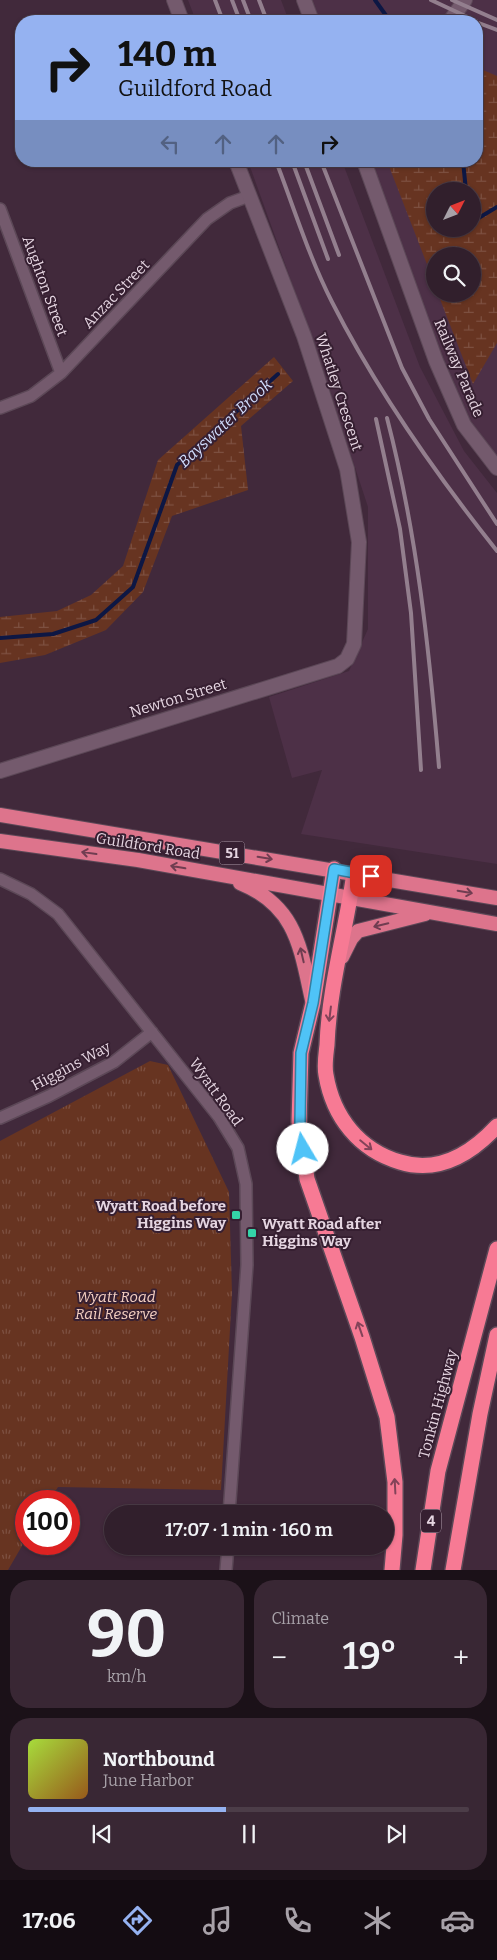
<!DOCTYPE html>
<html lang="en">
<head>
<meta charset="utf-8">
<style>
	body { margin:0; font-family:Bitter,serif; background:#392734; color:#f1f3f6; height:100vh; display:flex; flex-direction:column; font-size:19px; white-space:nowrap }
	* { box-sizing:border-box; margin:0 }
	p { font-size:16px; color:#a8a2a9 }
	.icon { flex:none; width:28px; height:28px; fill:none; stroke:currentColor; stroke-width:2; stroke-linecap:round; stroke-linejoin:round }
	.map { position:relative; height:1570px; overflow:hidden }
	.panel { display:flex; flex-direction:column; gap:10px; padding:10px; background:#1b1118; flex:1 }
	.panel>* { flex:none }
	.banner { position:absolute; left:15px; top:15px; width:468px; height:152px; border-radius:20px; box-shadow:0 1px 4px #0004,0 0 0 1px #4c3d48; background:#95b2f1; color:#111; overflow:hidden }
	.needle { width:32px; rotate:48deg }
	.fabs { position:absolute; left:426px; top:182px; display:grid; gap:10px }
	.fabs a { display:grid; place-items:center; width:55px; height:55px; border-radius:50%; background:#311f2c; box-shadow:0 1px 4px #0004,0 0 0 1px #4c3d48; font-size:25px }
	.speed { position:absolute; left:15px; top:1490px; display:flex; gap:10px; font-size:25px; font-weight:700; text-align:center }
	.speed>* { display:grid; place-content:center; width:65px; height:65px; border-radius:50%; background:#311f2c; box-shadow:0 1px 4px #0004,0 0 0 1px #4c3d48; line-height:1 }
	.speed .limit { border:8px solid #d22; background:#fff; color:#111 }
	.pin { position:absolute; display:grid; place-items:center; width:42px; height:42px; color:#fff; margin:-21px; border-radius:10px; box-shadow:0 2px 8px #0006 }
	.me { position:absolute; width:55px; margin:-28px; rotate:352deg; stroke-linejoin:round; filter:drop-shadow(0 0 4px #0008) }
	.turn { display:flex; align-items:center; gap:18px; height:105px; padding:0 20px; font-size:22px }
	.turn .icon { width:65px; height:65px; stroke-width:2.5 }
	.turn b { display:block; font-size:35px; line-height:42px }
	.lanes { display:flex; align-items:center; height:48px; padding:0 20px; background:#0003; justify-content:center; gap:25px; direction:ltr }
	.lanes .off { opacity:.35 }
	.big { font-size:38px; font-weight:600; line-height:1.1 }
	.panel .widget { flex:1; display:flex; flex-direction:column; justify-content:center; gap:8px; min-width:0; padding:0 18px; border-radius:20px; background:#392734 }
	.panel .dial { align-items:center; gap:0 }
	.dial b { font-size:65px; line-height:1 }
	.song { display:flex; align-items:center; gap:15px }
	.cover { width:60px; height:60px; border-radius:8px; background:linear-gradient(135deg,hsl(80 70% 55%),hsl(30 70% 35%)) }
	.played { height:5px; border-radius:2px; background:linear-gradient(90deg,#95b2f1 45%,#4c3d48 45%) }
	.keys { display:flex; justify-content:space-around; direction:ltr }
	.heat { display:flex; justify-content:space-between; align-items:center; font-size:28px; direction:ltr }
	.panel .tiles { flex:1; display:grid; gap:10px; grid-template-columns:1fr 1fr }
	.widget:last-child { grid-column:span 2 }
	.trip { position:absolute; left:104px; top:1505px; width:290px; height:50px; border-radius:25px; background:#311f2c; box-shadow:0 1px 4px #0004,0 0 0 1px #4c3d48; font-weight:600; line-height:50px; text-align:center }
	.menu { display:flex; height:80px; justify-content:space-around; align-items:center; background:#140c12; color:#a8a2a9 }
	.menu .icon { width:35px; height:35px }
	.menu .active { color:#95b2f1 }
	.menu b { font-size:22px; color:#f1f3f6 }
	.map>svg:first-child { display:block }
	.built { fill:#4d3047; fill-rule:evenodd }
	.wetland { fill:url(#wetland-marsh); fill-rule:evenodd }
	.park { fill:url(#park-tufts) }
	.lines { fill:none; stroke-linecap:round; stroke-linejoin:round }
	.stream { stroke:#0d1744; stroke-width:4 }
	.minor-casing { stroke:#5c4857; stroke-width:14 }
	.tertiary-casing { stroke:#5c4857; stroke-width:16 }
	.trunk-casing { stroke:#5c4857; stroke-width:16 }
	.motorway-casing { stroke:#5c4857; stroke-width:18 }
	.minor { stroke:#745a6d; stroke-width:11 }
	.tertiary { stroke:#745a6d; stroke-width:14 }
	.trunk { stroke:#dd748c; stroke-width:14 }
	.motorway { stroke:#f77a94; stroke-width:15 }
	.rail { stroke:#937f8e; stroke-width:4 }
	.oneway { stroke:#703d51 }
	.oneway2 { stroke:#834359 }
	.route-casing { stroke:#337fa1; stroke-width:12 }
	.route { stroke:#4fc3f7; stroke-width:9 }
	.poi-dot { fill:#34d4a8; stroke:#361f31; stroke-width:2 }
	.labels { text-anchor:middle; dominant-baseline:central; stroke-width:4; stroke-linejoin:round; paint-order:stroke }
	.shield { fill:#361f31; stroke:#b09eac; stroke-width:1 }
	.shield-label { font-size:14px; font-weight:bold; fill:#e5d5e1 }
	.street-label { font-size:15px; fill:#e5d5e1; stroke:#361f31 }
	.poi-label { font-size:15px; font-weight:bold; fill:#e5d5e1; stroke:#361f31; text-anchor:end }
	.park-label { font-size:15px; font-style:italic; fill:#f5d0c2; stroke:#361f31 }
	.water-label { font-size:16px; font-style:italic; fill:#d1ddfd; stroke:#361f31 }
</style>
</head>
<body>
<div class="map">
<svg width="497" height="1570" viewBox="0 0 497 1570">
	<defs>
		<pattern id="wetland-marsh" width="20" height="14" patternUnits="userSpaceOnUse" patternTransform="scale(1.25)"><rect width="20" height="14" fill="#673421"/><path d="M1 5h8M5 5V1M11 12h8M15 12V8" fill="none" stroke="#7d5041"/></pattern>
		<pattern id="park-tufts" width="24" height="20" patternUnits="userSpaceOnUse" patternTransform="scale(1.25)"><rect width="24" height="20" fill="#673421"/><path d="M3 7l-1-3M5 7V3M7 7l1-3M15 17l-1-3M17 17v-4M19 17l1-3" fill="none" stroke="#7d5041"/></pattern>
	</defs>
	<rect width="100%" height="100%" fill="#41293b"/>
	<path class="built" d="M188,0H281L289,21H196Z
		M305,0H497V466L468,432L364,161H476V21H313ZM435,191H472V229H435ZM435,256H472V294H435Z
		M248,161H342L420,367L464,451L497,493V864L301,834L322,770L292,778L269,697L349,671L368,629V507L321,364Z"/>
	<path class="wetland" d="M476,67L497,76V343L473,384L438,294H472V256H435V285L387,161H476ZM435,191H472V229H435Z
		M274,357L293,381L241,426L248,490L172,516L143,592L106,630L45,655L0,663V617L57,611L91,595L123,566L158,460Z"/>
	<path class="park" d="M150,1061L168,1065L229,1192L232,1293L221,1490L58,1487L49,1501H26V1539L8,1570H0V1141Z"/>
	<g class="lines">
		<path class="stream" d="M375,0L390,21
			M463,161L466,191
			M472,222L497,207
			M0,638L53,634L96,620L133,587L177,465L278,374"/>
		<g class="minor-casing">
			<path id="minor" d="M0,209L61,373
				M0,408L31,396L61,373L207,219L230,203L249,196
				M0,879L31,894L58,914L219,1117L238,1148L246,1184L247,1265L229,1514
				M0,1118L49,1096L114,1062L152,1032
				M226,1570L228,1546"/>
		</g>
		<g class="tertiary-casing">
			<path id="tertiary" d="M174,0L182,21
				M304,0L312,21
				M450,21L465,0
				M364,161L436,361L464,425L497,468
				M0,771L338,666L347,659L354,644L359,542L347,469L304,336L236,161"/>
		</g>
		<g class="trunk-casing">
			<path id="trunk" d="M0,815L497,898
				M0,841L138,860L497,924
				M240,883C296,906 300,946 312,1000
				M342,957L351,939L358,931L425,914"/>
		</g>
		<g class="motorway-casing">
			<path id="motorway" d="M334,869L313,1003L301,1053L299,1122L307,1179L362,1337L387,1417L395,1482V1535L392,1570
				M354,873C346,930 329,987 327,1045C326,1054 324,1066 326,1075C333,1117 359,1150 400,1162C439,1174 471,1154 497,1126
				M423,1570L438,1471L497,1249
				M453,1570L480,1414L497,1335"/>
		</g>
		<use href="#minor" class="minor"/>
		<use href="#tertiary" class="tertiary"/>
		<use href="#trunk" class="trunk"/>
		<use href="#motorway" class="motorway"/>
		<path class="rail" d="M215,0L223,21
			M232,0L240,21
			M243,0L251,21
			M259,0L267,21
			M431,0L476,21
			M452,0L497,20
			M476,22L497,30
			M276,161C294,208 309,257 332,302C377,391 435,473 497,551
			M292,161L328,259
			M304,161L339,255
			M321,161L402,368L429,419L497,524
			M387,418C417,534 429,647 439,767
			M376,419L400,529L411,613L421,770"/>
	</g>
	<defs><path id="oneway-shaft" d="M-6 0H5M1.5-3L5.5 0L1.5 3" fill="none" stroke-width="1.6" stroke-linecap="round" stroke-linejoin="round" transform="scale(1.25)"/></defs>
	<g class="oneway">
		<use href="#oneway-shaft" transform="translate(89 853) rotate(-172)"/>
		<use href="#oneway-shaft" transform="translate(265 858) rotate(9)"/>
		<use href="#oneway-shaft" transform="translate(178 867) rotate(-170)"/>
		<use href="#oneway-shaft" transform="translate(465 892) rotate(10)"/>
		<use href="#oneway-shaft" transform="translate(381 925) rotate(167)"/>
		<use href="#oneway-shaft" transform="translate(302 955) rotate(-103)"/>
	</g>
	<g class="oneway2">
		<use href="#oneway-shaft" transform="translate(330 1014) rotate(97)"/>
		<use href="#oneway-shaft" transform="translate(366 1145) rotate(39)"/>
		<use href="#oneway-shaft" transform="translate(360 1329) rotate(-109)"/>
		<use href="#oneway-shaft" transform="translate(395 1486) rotate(-93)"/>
	</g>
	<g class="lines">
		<g class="route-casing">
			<path id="route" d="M303,1149L300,1122L301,1053L313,1003L334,869L371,876"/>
		</g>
		<use href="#route" class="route"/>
	</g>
	<g class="poi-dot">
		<rect x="231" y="1210" width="10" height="10" rx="2.5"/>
		<rect x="247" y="1228" width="10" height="10" rx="2.5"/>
	</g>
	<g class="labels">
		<g class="shield">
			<rect x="219.5" y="841.5" width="25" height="23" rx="4"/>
			<rect x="421" y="1509.5" width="20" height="23" rx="4"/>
		</g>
		<g class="shield-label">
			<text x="232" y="853">51</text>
			<text x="431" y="1521">4</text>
		</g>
		<g class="street-label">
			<text transform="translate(45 286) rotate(70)">Aughton Street</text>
			<text transform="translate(116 294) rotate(-46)">Anzac Street</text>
			<text transform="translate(459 368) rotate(67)">Railway Parade</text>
			<text transform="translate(339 392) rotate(72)">Whatley Crescent</text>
			<text transform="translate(178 698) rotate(-17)">Newton Street</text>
			<text transform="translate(148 846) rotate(9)">Guildford Road</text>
			<text transform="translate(71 1066) rotate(-28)">Higgins Way</text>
			<text transform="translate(216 1092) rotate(54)">Wyatt Road</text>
			<text transform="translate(438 1404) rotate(-75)">Tonkin Highway</text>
		</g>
		<g class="poi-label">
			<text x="226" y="1206">Wyatt Road before<tspan x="226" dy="17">Higgins Way</tspan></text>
			<text x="262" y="1224" text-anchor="start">Wyatt Road after<tspan x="262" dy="17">Higgins Way</tspan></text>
		</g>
		<g class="park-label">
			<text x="116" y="1297">Wyatt Road<tspan x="116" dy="17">Rail Reserve</tspan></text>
		</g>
		<g class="water-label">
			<text transform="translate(225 423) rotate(-43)">Bayswater Brook</text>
		</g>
	</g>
</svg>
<div class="fabs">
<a><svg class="needle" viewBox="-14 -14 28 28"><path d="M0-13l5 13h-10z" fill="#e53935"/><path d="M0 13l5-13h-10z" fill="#a8a2a9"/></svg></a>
<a><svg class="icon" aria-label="search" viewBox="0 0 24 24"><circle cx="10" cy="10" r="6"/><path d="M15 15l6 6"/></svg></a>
</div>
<div class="speed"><div class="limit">100</div></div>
<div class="pin" style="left:371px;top:876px;background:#d93025"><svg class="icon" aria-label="arrive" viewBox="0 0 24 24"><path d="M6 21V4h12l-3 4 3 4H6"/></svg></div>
<svg class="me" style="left:303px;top:1149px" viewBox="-20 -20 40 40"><circle r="19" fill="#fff"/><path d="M0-13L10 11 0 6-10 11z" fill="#4fc3f7"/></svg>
<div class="trip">17:07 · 1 min · 160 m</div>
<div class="banner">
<div class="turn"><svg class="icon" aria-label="right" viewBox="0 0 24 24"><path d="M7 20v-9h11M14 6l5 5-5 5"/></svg><div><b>140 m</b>Guildford Road</div></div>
<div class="lanes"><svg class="icon off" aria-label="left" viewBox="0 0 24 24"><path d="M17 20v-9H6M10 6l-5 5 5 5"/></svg><svg class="icon off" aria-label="ahead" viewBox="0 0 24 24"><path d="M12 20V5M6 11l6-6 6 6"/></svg><svg class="icon off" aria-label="ahead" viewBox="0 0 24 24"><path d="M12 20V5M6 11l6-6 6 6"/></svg><svg class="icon" aria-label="right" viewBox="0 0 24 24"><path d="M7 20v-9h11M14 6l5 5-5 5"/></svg></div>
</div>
</div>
<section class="panel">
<div class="tiles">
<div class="widget dial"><b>90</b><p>km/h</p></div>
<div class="widget"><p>Climate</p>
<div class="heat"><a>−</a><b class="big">19°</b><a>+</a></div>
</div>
<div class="widget">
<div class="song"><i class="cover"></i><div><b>Northbound</b><p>June Harbor</p></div></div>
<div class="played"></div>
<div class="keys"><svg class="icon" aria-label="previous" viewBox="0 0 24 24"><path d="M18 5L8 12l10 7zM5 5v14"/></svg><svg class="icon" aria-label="pause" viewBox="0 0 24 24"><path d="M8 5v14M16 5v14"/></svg><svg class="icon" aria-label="next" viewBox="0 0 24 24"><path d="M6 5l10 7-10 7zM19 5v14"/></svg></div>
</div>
</div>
</section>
<nav class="menu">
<b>17:06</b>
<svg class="icon active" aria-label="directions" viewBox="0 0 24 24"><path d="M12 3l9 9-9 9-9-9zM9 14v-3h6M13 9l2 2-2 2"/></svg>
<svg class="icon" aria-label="music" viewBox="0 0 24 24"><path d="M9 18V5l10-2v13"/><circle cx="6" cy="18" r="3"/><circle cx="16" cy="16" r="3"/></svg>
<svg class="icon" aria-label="phone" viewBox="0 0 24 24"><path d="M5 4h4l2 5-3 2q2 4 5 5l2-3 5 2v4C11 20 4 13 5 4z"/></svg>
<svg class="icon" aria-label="climate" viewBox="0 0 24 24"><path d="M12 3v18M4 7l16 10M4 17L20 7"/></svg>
<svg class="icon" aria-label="car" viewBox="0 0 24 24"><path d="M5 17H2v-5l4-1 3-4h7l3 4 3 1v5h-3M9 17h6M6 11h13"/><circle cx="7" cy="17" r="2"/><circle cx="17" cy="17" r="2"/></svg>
</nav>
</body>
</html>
